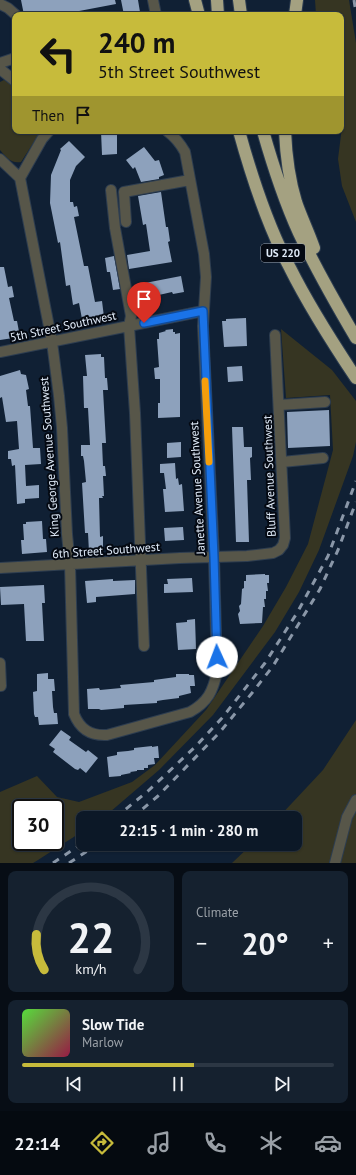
<!DOCTYPE html>
<html lang="en">
<head>
<meta charset="utf-8">
<style>
	body { margin:0; font-family:"PT Sans",sans-serif; background:#15212f; color:#f1f3f6; height:100vh; display:flex; flex-direction:column; font-size:15px; white-space:nowrap }
	* { box-sizing:border-box; margin:0 }
	p { font-size:13px; color:#9aa0a7 }
	.icon { flex:none; width:22px; height:22px; fill:none; stroke:currentColor; stroke-width:2; stroke-linecap:round; stroke-linejoin:round }
	.map { position:relative; height:863px; overflow:hidden }
	.sheet { display:flex; flex-direction:column; gap:8px; padding:8px; background:#070d15; flex:1 }
	.sheet>* { flex:none }
	.top-card { position:absolute; left:12px; top:12px; width:332px; height:122px; border-radius:8px; box-shadow:0 1px 3px #0004,0 0 0 1px #2c3744; background:#c7bb3b; color:#111; overflow:hidden }
	.speed { position:absolute; left:12px; top:799px; display:flex; gap:8px; font-size:20px; font-weight:700; text-align:center }
	.speed>* { display:grid; place-content:center; width:52px; height:52px; border-radius:50%; background:#0c1827; box-shadow:0 1px 3px #0004,0 0 0 1px #2c3744; line-height:1 }
	.speed .limit { border:2px solid #111; border-radius:6px; background:#fff; color:#111 }
	.pin { position:absolute; display:grid; place-items:center; width:34px; height:34px; color:#fff; margin:-41px -17px; border-radius:50% 50% 50% 0; rotate:-45deg; box-shadow:0 0 4px #0007 }
	.pin .icon { rotate:45deg }
	.me { position:absolute; width:44px; margin:-22px; rotate:358deg; stroke-linejoin:round; filter:drop-shadow(0 0 3px #0008) }
	.turn { display:flex; align-items:center; gap:14px; height:84px; padding:0 20px; font-size:18px }
	.turn .icon { width:52px; height:52px; stroke-width:2.5 }
	.turn b { display:block; font-size:28px; line-height:34px }
	.then { display:flex; align-items:center; height:38px; padding:0 20px; background:#0003; gap:8px; font-size:15px }
	.big { font-size:30px; font-weight:700; line-height:1.1 }
	.sheet .card { flex:1; display:flex; flex-direction:column; justify-content:center; gap:6px; min-width:0; padding:0 14px; border-radius:8px; background:#15212f }
	.sheet .dial { align-items:center; gap:0 }
	.dial svg { height:104px; overflow:visible; fill:none; stroke:#2c3744; stroke-width:7; stroke-linecap:round; text-anchor:middle }
	.dial text { fill:#f1f3f6; stroke:none }
	.song { display:flex; align-items:center; gap:12px }
	.cover { width:48px; height:48px; border-radius:6px; background:linear-gradient(135deg,hsl(110 70% 55%),hsl(340 70% 35%)) }
	.played { height:4px; border-radius:2px; background:linear-gradient(90deg,#c7bb3b 55%,#2c3744 55%) }
	.keys { display:flex; justify-content:space-around; direction:ltr }
	.heat { display:flex; justify-content:space-between; align-items:center; font-size:22px; direction:ltr }
	.sheet .tiles { flex:1; display:grid; gap:8px; grid-template-columns:1fr 1fr }
	.card:last-child { grid-column:span 2 }
	.trip { position:absolute; left:76px; top:811px; width:226px; height:40px; border-radius:8px; background:#0c1827; box-shadow:0 1px 3px #0004,0 0 0 1px #2c3744; font-weight:700; line-height:40px; text-align:center }
	.tabs { display:flex; height:64px; justify-content:space-around; align-items:center; background:#050a10; color:#9aa0a7 }
	.tabs .icon { width:28px; height:28px }
	.tabs .on { color:#c7bb3b }
	.tabs b { font-size:18px; color:#f1f3f6 }
	.map>svg:first-child { display:block }
	.green { fill:#363522; fill-rule:evenodd }
	.building { fill:#8da1bc }
	.lines { fill:none; stroke-linecap:round; stroke-linejoin:round }
	.minor-casing { stroke:#2d3d50; stroke-width:12 }
	.highway-casing { stroke:#2d3d50; stroke-width:14 }
	.minor { stroke:#575649; stroke-width:10 }
	.highway { stroke:#a4a181; stroke-width:12 }
	.rail { stroke:#8a97a8; stroke-width:3; stroke-dasharray:7 7; stroke-linecap:butt }
	.route-casing { stroke:#114b97; stroke-width:10 }
	.route { stroke:#1a73e8; stroke-width:7 }
	.slow { stroke:#f59e0b; stroke-width:7 }
	.labels { text-anchor:middle; dominant-baseline:central; stroke-width:4; stroke-linejoin:round; paint-order:stroke }
	.shield { fill:#040912; stroke:#9fa8b4; stroke-width:1 }
	.shield-label { font-size:11px; font-weight:bold; fill:#e1ecfa }
	.street-label { font-size:12px; fill:#e1ecfa; stroke:#040912 }
</style>
</head>
<body>
<div class="map">
<svg width="356" height="863" viewBox="0 0 356 863">
	<rect width="100%" height="100%" fill="#102034"/>
	<path class="green" d="M315,0H349L356,43V222L342,186L338,159L342,127L341,15H316Z
		M4,80L15,86V131H41L21,162C11,164 6,157 0,150V82Z
		M281,329L332,370L356,401V442L353,456L319,550L299,592L275,632L213,715L159,770L103,818H83V831L38,860L33,863H0V792L37,776L57,797L79,802L132,782L155,765L206,710L263,626L286,587L308,544L333,450L330,395L286,398ZM21,808H55V842H21Z
		M356,720V863H232L252,844H295V818H278L323,770Z"/>
	<path class="building" d="M21,0H115L116,4L58,15H24Z
		M121,0H138L140,12L124,15Z
		M101,131L117,132V154L102,155Z
		M69,141L85,157L76,166L70,180V202H73L74,207L77,206L79,216L74,217L84,266H88L95,302L102,301L104,317L85,321V318L82,319L79,303L73,305L70,285L66,286L60,242L58,243L50,203L51,175L61,150L60,149Z
		M144,147L155,161L159,160L164,175L159,177V179L141,182L135,167L133,169L126,160Z
		M161,192L166,227H168L170,241L168,242L172,262L129,269L127,255L150,251L146,224L143,225L138,196Z
		M114,256L120,289L113,290L110,272H107L105,258Z
		M0,267H4L8,287L12,286L14,297L9,298L14,321H17L20,337L0,340Z
		M181,276L184,292L173,294L172,292L150,297V293H147L145,283Z
		M246,318L247,346L224,347L222,321H226V319Z
		M173,329V332H175V334L180,333V417L158,418V403H160V379H155L154,368L159,367L157,339H159V333L166,331L165,330Z
		M101,354V357H104L105,378H107L108,390H103L106,443H102L103,466H105L106,476H103L104,496H102L103,498H99L100,537L103,536V551L89,552L88,533H85L82,483L86,482L84,461L83,456H81V445H90L88,408H84L83,376H87L85,355Z
		M242,366L243,381L228,382L227,367Z
		M20,370L21,374L26,375L29,389L26,390L28,406H30L33,448H40L41,464L25,465L26,486L39,485V498L25,499V503L17,504L15,465L12,466L11,459H8V451L19,449L17,421L6,422L2,397L0,398V376Z
		M329,410L330,446L288,448L287,412Z
		M232,427H243L244,447H252V457L250,458L251,480H247L249,542H236Z
		M181,442V457L167,458V443Z
		M175,463L176,479L178,478L179,485L182,484L184,511L165,512L163,489H166L164,473H160V464Z
		M42,521L43,539H46L47,552L22,554L21,540H24L23,524H26V522Z
		M183,527L184,540L165,541L164,528Z
		M265,574V575H269V583H267L268,591H266V599H264L265,607H263L262,623L240,624L238,614L240,611L239,606L241,604L242,589L244,588V581H246V575Z
		M192,578L193,592L164,593V584H168L167,579Z
		M113,579V581L135,580V594L96,597V602L87,603L85,581Z
		M44,585L45,603H42L44,641H26L24,604L1,605L0,587Z
		M195,619L196,649L178,650L176,623L187,622V620Z
		M48,673V679H54L55,691H52L53,707L54,713H57L58,724L39,725L38,717H35L34,714L33,692L37,691V674Z
		M176,674H189V675H194L195,686H190L191,693L179,696V698L163,700L157,701V703L124,705V708L101,710L99,709H88L87,689L99,688L100,690L121,688L120,685L154,682V680L176,677Z
		M61,730L71,737L69,740L86,752L88,750L98,758L86,773L80,768L78,770L75,769L53,752L55,749L49,745Z
		M152,746V747L158,746L159,758H154L155,764L148,765V768H144V770H137V771L130,772L131,773L121,775V776L109,777L107,757L117,755V752L128,751L134,750V748Z"/>
	<g class="lines">
		<g class="minor-casing">
			<path id="minor" d="M153,0L156,15
				M0,4L8,8L16,15
				M0,63L15,58
				M0,69L15,81
				M0,159L20,178L52,342L59,396L62,428L67,534L70,565L74,714C80,729 90,736 107,735L190,712C208,702 213,691 217,672L214,557L203,326L206,277L204,254L185,152C180,143 175,137 167,131
				M20,178L42,139L49,131
				M111,190L115,228L131,316L129,326L135,413L144,646
				M126,222L124,192L190,180
				M0,352L203,311
				M279,405L325,402
				M282,462L323,458
				M0,568L180,558L247,556L273,553L279,550L283,545L285,538L275,335
				M0,663L1,686
				M335,863L347,817L356,800"/>
		</g>
		<g class="highway-casing">
			<path id="highway" d="M195,0L199,15
				M217,0L218,15
				M239,0L241,15
				M295,15L297,0
				M239,131C252,178 267,225 290,268C309,306 332,342 356,378
				M263,131C273,166 284,200 299,233C316,269 336,304 356,338
				M285,131C286,155 289,179 296,202C301,217 309,233 314,248"/>
		</g>
		<use href="#minor" class="minor"/>
		<use href="#highway" class="highway"/>
		<path class="rail" d="M354,0L356,13
			M115,818L148,791L195,747L222,718L265,663L297,613L328,556L356,481
			M132,818L158,796L220,732L252,693L273,666L320,589L338,550L356,502
			M53,863L83,843
			M69,863L98,844"/>
	</g>
	<g class="lines">
		<g class="route-casing">
			<path id="route" d="M144,323L203,311L214,557L217,657"/>
		</g>
		<use href="#route" class="route"/>
		<path class="slow" d="M205,381L209,462"/>
	</g>
	<g class="labels">
		<rect class="shield" x="261" y="244" width="44" height="18" rx="3"/>
		<g class="shield-label">
			<text x="283" y="253">US 220</text>
		</g>
		<g class="street-label">
			<text transform="translate(63 326) rotate(-12)">5th Street Southwest</text>
			<text transform="translate(49 457) rotate(-94)">King George Avenue Southwest</text>
			<text transform="translate(269 476) rotate(-92)">Bluff Avenue Southwest</text>
			<text transform="translate(197 488) rotate(-93)">Janette Avenue Southwest</text>
			<text transform="translate(106 550) rotate(-4)">6th Street Southwest</text>
		</g>
	</g>
</svg>
<div class="speed"><div class="limit">30</div></div>
<div class="pin" style="left:144px;top:323px;background:#d93025"><svg class="icon" aria-label="arrive" viewBox="0 0 24 24"><path d="M6 21V4h12l-3 4 3 4H6"/></svg></div>
<svg class="me" style="left:217px;top:657px" viewBox="-20 -20 40 40"><circle r="19" fill="#fff"/><path d="M0-13L10 11 0 6-10 11z" fill="#1a73e8"/></svg>
<div class="trip">22:15 · 1 min · 280 m</div>
<div class="top-card">
<div class="turn"><svg class="icon" aria-label="left" viewBox="0 0 24 24"><path d="M17 20v-9H6M10 6l-5 5 5 5"/></svg><div><b>240 m</b>5th Street Southwest</div></div>
<div class="then">Then<svg class="icon" aria-label="arrive" viewBox="0 0 24 24"><path d="M6 21V4h12l-3 4 3 4H6"/></svg></div>
</div>
</div>
<section class="sheet">
<div class="tiles">
<div class="card dial"><svg viewBox="0 0 100 80">
<path d="M14 69A42 42 0 1 1 86 69"/>
<path d="M14 69A42 42 0 0 1 8 42" stroke="#c7bb3b"/>
<text x="50" y="56" font-size="32" font-weight="700">22</text>
<text x="50" y="72" font-size="11">km/h</text>
</svg></div>
<div class="card"><p>Climate</p>
<div class="heat"><a>−</a><b class="big">20°</b><a>+</a></div>
</div>
<div class="card">
<div class="song"><i class="cover"></i><div><b>Slow Tide</b><p>Marlow</p></div></div>
<div class="played"></div>
<div class="keys"><svg class="icon" aria-label="previous" viewBox="0 0 24 24"><path d="M18 5L8 12l10 7zM5 5v14"/></svg><svg class="icon" aria-label="pause" viewBox="0 0 24 24"><path d="M8 5v14M16 5v14"/></svg><svg class="icon" aria-label="next" viewBox="0 0 24 24"><path d="M6 5l10 7-10 7zM19 5v14"/></svg></div>
</div>
</div>
</section>
<nav class="tabs">
<b>22:14</b>
<svg class="icon on" aria-label="directions" viewBox="0 0 24 24"><path d="M12 3l9 9-9 9-9-9zM9 14v-3h6M13 9l2 2-2 2"/></svg>
<svg class="icon" aria-label="music" viewBox="0 0 24 24"><path d="M9 18V5l10-2v13"/><circle cx="6" cy="18" r="3"/><circle cx="16" cy="16" r="3"/></svg>
<svg class="icon" aria-label="phone" viewBox="0 0 24 24"><path d="M5 4h4l2 5-3 2q2 4 5 5l2-3 5 2v4C11 20 4 13 5 4z"/></svg>
<svg class="icon" aria-label="climate" viewBox="0 0 24 24"><path d="M12 3v18M4 7l16 10M4 17L20 7"/></svg>
<svg class="icon" aria-label="car" viewBox="0 0 24 24"><path d="M5 17H2v-5l4-1 3-4h7l3 4 3 1v5h-3M9 17h6M6 11h13"/><circle cx="7" cy="17" r="2"/><circle cx="17" cy="17" r="2"/></svg>
</nav>
</body>
</html>
